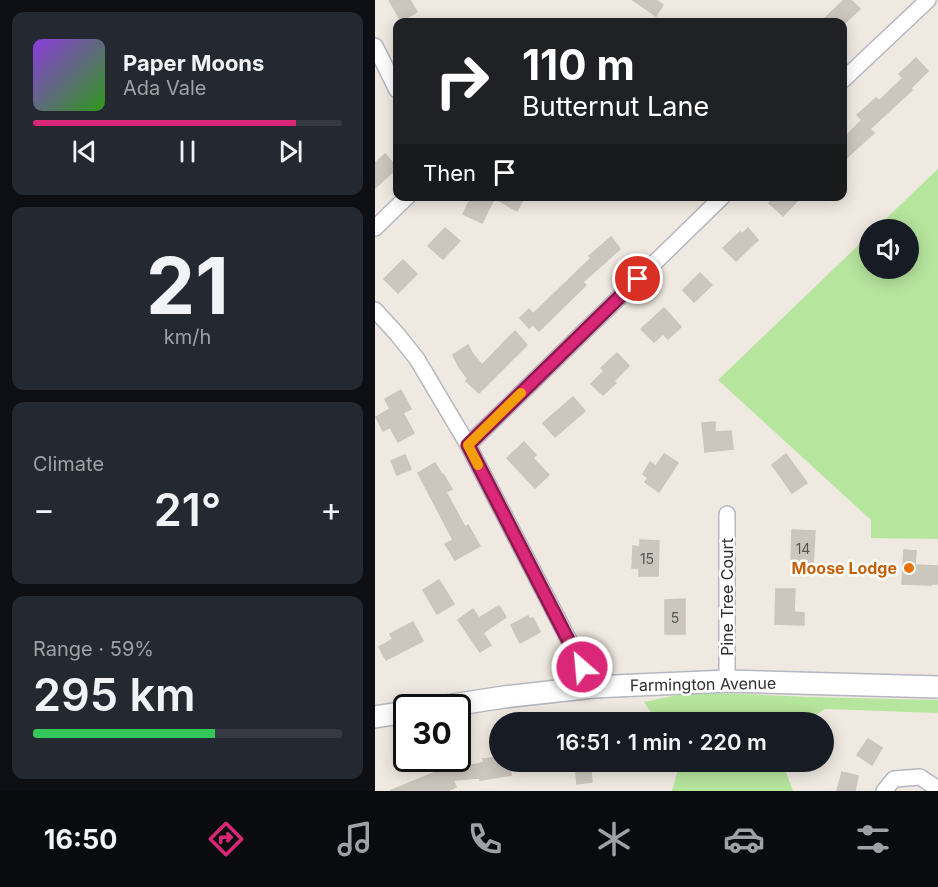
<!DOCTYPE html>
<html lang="en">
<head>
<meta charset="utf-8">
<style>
	body { margin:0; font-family:Inter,sans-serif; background:#242831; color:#f1f3f6; height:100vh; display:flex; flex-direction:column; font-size:22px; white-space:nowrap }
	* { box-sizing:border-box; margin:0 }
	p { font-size:20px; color:#9ea1a6 }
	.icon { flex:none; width:33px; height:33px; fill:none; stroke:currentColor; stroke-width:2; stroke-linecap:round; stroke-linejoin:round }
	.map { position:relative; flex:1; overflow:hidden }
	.panel { display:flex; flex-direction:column; gap:12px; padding:12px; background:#0d0f14; width:375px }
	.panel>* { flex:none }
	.banner { position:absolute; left:18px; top:18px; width:454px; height:183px; border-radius:12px; box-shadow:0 3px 15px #0003; background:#202124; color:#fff; overflow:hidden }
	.fabs { position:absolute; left:484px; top:219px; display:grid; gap:12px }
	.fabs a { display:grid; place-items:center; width:60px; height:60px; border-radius:50%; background:#171b24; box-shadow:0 3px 15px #0003; font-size:30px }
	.speed { position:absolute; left:18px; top:694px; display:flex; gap:12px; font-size:30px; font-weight:700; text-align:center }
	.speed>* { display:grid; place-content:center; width:78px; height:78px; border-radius:50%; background:#171b24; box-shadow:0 3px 15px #0003; line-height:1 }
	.speed .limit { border:3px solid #111; border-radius:9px; background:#fff; color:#111 }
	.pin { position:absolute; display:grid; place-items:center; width:51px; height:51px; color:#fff; margin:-26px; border:3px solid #fff; border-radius:50%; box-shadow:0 2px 6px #0007 }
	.me { position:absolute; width:66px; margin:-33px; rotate:333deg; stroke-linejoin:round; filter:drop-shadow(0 0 4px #0008) }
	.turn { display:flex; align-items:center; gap:21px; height:126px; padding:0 30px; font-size:27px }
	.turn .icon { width:78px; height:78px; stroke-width:2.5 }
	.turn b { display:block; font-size:42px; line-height:51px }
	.then { display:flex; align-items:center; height:57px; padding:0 30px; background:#0003; gap:12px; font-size:22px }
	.big { font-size:45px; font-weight:600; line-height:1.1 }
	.panel .tile { flex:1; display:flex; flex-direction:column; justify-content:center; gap:9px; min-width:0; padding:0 21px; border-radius:12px; background:#242831 }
	.panel .dial { align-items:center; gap:0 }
	.dial b { font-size:78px; line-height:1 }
	.song { display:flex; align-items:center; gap:18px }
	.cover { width:72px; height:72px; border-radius:9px; background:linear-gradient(135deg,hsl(270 70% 55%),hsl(110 70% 35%)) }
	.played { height:6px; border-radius:3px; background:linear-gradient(90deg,#db2777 85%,#363941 85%) }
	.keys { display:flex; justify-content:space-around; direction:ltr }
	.heat { display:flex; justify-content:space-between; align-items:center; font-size:33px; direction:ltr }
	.charge { height:9px; border-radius:4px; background:linear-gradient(90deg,#34c759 59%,#363941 0) }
	.trip { position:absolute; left:114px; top:712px; width:345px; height:60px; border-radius:30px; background:#171b24; box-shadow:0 3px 15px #0003; font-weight:600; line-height:60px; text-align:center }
	.tabs { display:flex; height:96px; justify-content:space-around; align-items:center; background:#090b0e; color:#9ea1a6 }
	.tabs .icon { width:42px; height:42px }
	.tabs .on { color:#db2777 }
	.tabs b { font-size:27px; color:#f1f3f6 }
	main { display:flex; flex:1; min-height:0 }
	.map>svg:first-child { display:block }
	.green { fill:#b6e59e }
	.building { fill:#cbc7bf; stroke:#cbc5ba; stroke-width:1.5 }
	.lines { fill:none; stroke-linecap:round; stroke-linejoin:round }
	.minor-casing { stroke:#b4b7c1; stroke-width:18 }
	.secondary-casing { stroke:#b4b7c1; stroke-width:24 }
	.minor { stroke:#fff; stroke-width:15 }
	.secondary { stroke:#fff; stroke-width:21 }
	.route-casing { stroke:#8e194d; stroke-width:15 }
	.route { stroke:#db2777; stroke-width:10 }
	.slow { stroke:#f59e0b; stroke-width:10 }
	.food-dot { fill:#e8710a; stroke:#fff; stroke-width:2 }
	.labels { text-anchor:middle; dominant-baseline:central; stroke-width:5; stroke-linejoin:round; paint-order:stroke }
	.number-label { font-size:14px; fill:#555452 }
	.food-label { font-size:16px; font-weight:bold; fill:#c56008; stroke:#fff; text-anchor:end }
	.street-label { font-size:16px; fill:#2e2e2e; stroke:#fff }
</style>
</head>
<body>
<main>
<section class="panel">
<div class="tile">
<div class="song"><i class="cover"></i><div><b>Paper Moons</b><p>Ada Vale</p></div></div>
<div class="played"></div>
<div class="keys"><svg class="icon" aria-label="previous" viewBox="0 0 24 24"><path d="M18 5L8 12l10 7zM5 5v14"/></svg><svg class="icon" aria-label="pause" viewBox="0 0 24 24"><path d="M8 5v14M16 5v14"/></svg><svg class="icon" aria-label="next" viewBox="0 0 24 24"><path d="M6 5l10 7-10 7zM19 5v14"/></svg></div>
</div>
<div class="tile dial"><b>21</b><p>km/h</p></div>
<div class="tile"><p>Climate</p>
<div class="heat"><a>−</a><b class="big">21°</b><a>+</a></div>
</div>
<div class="tile"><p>Range · 59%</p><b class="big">295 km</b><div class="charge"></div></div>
</section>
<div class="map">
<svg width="563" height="791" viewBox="0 0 563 791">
	<rect width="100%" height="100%" fill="#efe9e1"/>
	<path class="green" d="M563,169V539L496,538V520L343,380L495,234V268H534V230L500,229Z
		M317,692L433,697L563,700V713L450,709L429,723H283L269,702Z
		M305,762H407L418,791H297Z"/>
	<path class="building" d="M14,0H35L42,12L26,21Z
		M258,0H281L288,5L281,16Z
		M469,0H476L485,9L471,22H446Z
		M541,58L553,71L536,88L537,90L495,129L499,133L468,161V139L487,120L482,115L501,98L504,101L528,78L524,74Z
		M10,154L22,168L0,188V163Z
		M97,196H108L118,201L107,223L88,214Z
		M116,196H150L142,211Z
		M400,196H427L408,216L394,203Z
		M70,228L85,241L68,259L53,246Z
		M373,228L383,240L361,261L348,248L365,232L367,234Z
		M236,237L245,249L208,282L211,285L164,331L158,325L154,328L145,318L154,309L158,314L216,258L214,256Z
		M28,260L42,274L23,293L9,279Z
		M325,273L337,285L319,302L308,290Z
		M289,308L306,327L293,339L288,334L279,342L266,329Z
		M140,331L152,345L104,393L91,381L93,379L84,367L78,355L93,345L97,353L107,365Z
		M242,353L254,366L239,381L241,383L228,395L216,384L229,371L226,368Z
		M26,390L36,409L28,413L39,433L23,442L15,427L8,431L1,417L15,409L10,399Z
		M198,397L210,411L180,437L168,423Z
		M340,422V432L356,431L358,449L330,452L327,423Z
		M149,442L161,455L158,458L174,475L160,488L132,458Z
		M289,454L303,463L284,492L270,482L273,478L268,474L275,462L281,466Z
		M411,454L432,483L417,493L397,465Z
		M30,455L36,469L22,475L16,461Z
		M60,463L67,475L68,474L77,489L71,492L90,527L93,525L105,546L80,560L70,544L78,540L43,473Z
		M417,530L440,531L438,567L416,566Z
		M265,540L284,541L283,576H264V568H257L258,546L265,547Z
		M529,550L541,551L540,565L563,566V584H556V585L527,584Z
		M64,580L79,604L62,614L48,590Z
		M401,589H420L419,612L429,613V625L400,624Z
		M310,599V634H290V600Z
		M124,606L131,617L108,633L116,645L105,652L83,620L98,609L104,618Z
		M153,616L155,619L158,618L165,632L145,643L136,625Z
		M38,622L48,641L11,660L4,647L18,639L15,634Z
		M493,739L507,748L497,765L482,755Z
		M121,757V760H124V762H135L136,775L105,780V778L78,780L81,787L72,791H15L73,767L103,764L109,762L108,759Z
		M200,762H215L217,782L202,784Z
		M467,772L483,776L480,791H462Z"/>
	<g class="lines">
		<g class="minor-casing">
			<path id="minor" d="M0,46L22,90
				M468,80L553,0
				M0,228L33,196
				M0,310L22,334L42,359L93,445L218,687
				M93,445L348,196
				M352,681V514
				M509,791L519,779L545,777L563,789"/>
		</g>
		<g class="secondary-casing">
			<path id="secondary" d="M58,708L129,697L218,687L352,681L563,687
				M0,717L32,712"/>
		</g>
		<use href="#minor" class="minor"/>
		<use href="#secondary" class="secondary"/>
	</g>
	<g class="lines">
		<g class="route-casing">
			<path id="route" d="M207,667L93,445L263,279"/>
		</g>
		<use href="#route" class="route"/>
		<path class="slow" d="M103,465L93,445L146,393"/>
	</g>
	<circle class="food-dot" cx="534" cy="568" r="6"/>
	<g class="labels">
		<g class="number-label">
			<text x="428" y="548">14</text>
			<text x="272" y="558">15</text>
			<text x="300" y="617">5</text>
		</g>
		<g class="food-label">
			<text x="522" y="568">Moose Lodge</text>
		</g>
		<g class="street-label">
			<text transform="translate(352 597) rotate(-90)">Pine Tree Court</text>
			<text transform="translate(328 684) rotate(-1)">Farmington Avenue</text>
		</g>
	</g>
</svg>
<div class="fabs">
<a><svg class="icon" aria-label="sound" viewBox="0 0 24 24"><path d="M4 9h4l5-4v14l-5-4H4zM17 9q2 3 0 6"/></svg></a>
</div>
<div class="speed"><div class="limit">30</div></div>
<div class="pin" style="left:263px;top:279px;background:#d93025"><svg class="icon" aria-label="arrive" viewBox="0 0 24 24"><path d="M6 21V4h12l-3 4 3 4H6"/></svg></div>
<svg class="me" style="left:207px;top:667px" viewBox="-20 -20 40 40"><circle r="17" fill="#db2777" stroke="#fff" stroke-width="3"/><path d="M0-11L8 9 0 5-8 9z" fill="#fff"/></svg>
<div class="trip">16:51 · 1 min · 220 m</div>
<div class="banner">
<div class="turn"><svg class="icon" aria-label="right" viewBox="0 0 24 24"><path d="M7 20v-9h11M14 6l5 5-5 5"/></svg><div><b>110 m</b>Butternut Lane</div></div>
<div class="then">Then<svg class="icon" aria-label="arrive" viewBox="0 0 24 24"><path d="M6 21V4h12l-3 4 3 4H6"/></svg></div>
</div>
</div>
</main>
<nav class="tabs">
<b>16:50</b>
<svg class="icon on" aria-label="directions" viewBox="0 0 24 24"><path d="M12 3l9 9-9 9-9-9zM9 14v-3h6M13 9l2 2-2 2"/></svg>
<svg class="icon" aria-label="music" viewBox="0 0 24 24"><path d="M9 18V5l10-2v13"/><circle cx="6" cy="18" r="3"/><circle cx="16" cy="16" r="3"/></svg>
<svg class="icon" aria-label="phone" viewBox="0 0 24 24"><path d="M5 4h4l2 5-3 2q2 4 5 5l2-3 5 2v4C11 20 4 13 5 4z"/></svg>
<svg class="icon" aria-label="climate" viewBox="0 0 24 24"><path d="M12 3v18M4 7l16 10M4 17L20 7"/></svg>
<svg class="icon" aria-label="car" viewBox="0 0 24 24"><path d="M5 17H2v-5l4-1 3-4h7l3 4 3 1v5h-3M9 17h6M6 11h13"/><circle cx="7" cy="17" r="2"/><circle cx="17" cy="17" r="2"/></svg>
<svg class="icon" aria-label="filters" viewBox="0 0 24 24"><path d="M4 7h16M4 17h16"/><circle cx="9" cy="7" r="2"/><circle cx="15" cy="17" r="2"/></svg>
</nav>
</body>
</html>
